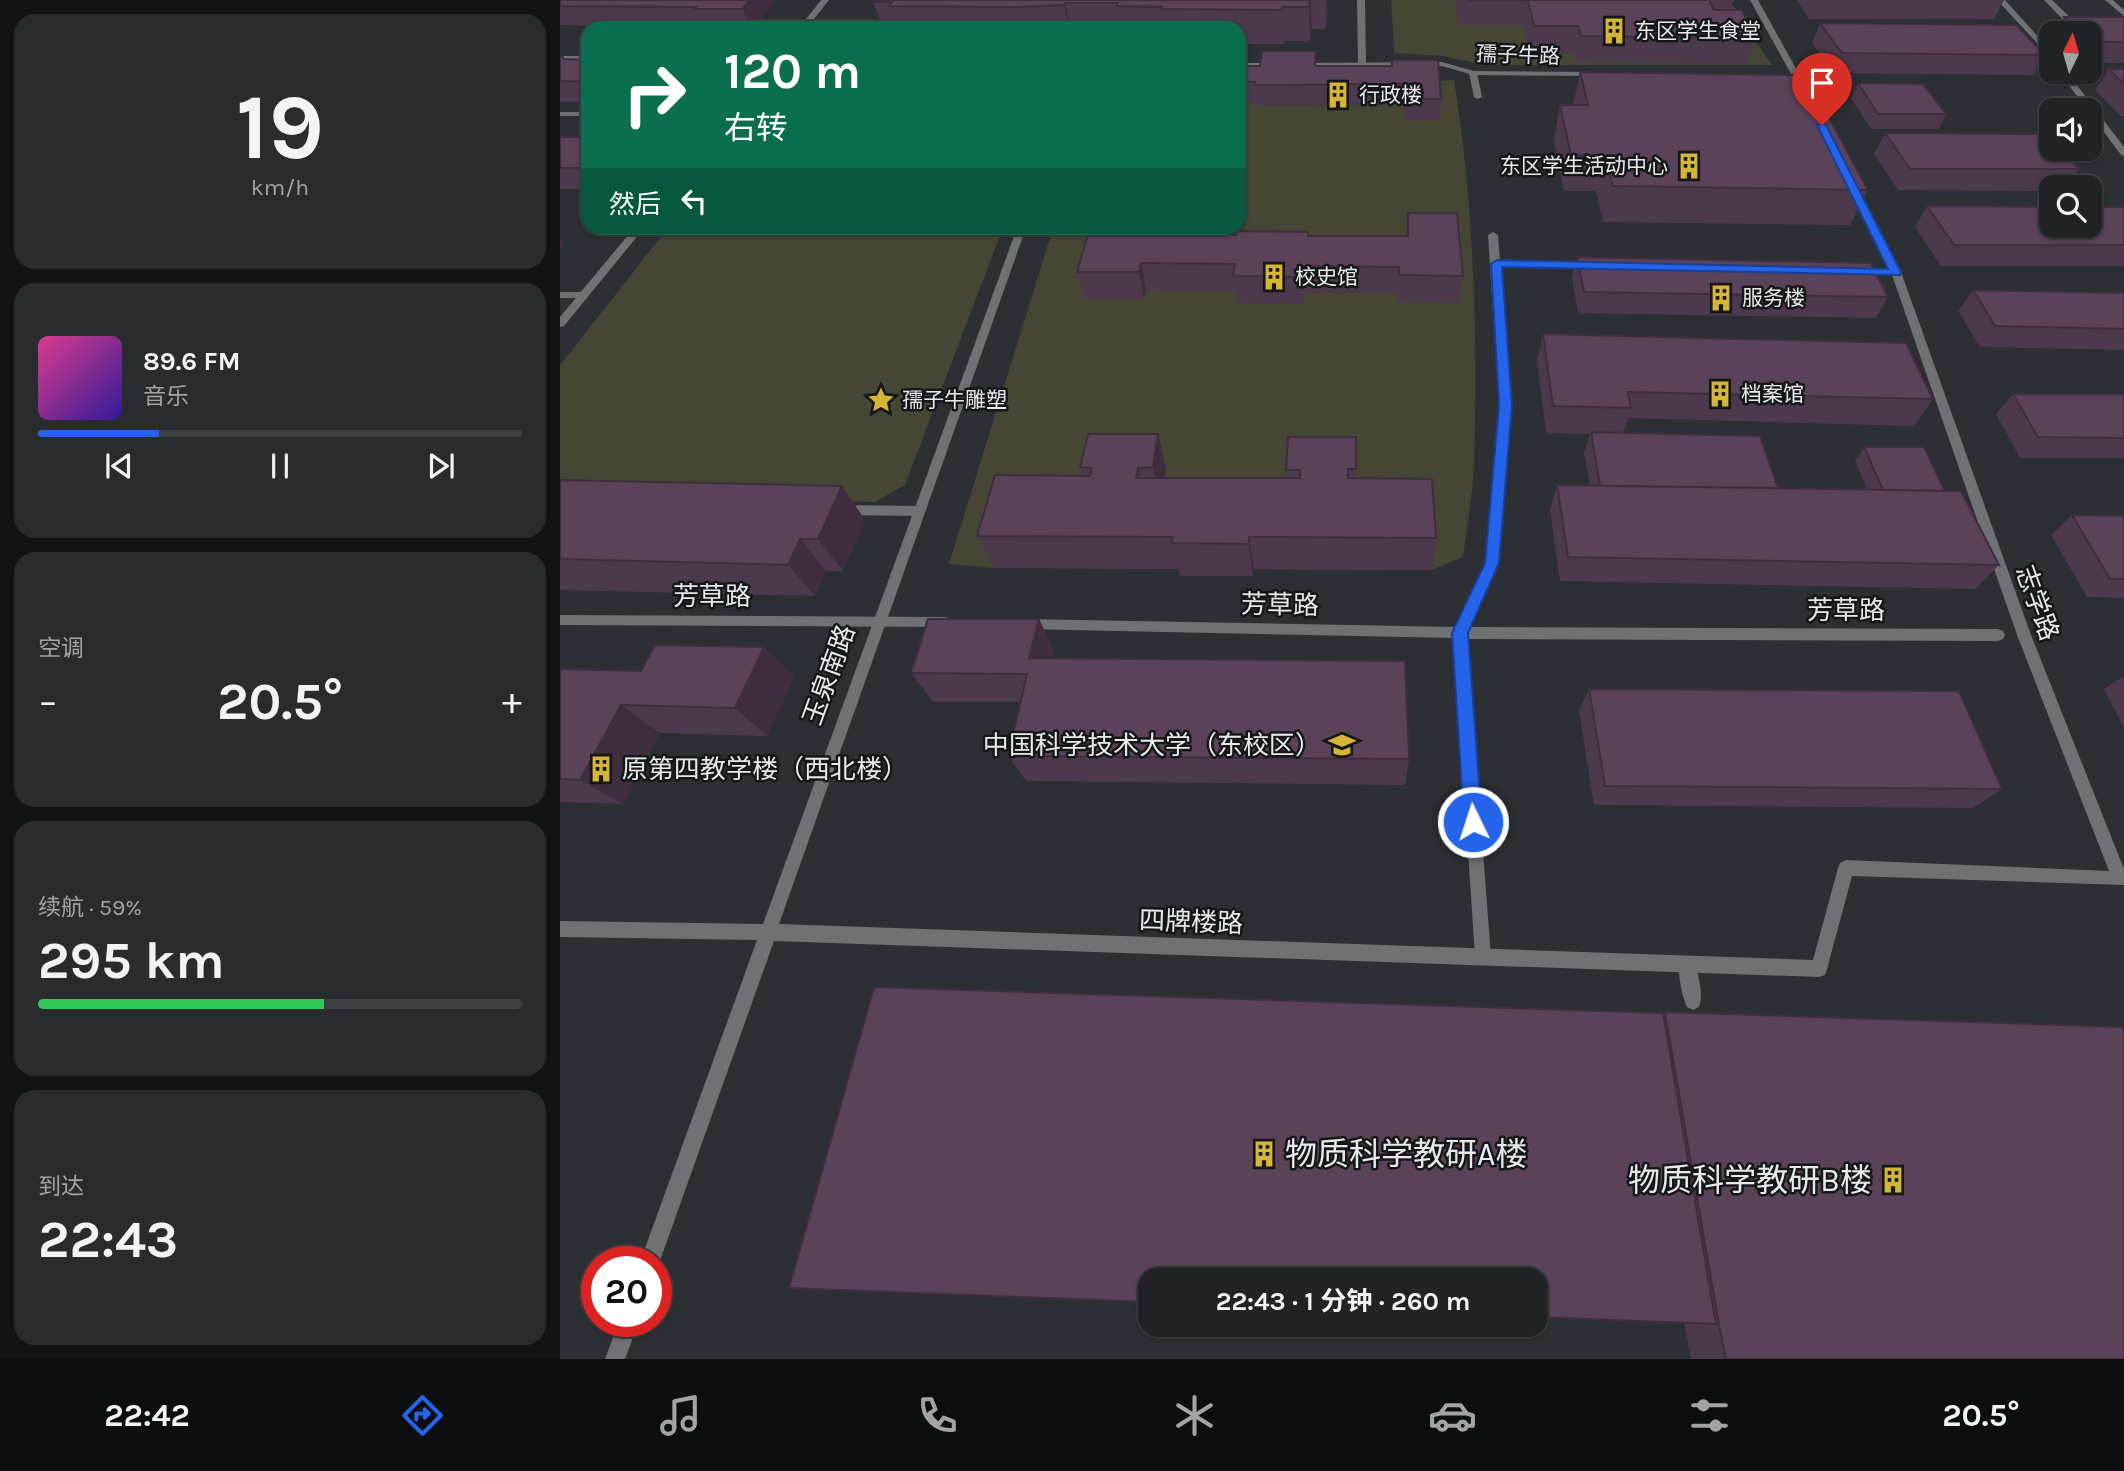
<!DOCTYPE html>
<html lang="zh">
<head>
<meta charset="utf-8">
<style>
	body { margin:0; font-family:Karla,"Noto Sans SC",sans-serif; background:#292b2f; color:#f1f3f6; height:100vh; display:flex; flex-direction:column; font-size:26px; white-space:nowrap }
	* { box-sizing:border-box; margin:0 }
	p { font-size:23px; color:#a2a4a7 }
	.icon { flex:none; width:38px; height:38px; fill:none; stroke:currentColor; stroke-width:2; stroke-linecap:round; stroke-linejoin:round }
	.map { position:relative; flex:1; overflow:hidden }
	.side { display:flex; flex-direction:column; gap:14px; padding:14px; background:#121315; width:560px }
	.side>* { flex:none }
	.guide { position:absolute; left:21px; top:21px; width:665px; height:214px; border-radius:21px; box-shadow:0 2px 5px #0004,0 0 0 2px #3e4044; background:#0b6e4f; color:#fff; overflow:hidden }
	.needle { width:46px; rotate:5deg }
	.buttons { position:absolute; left:1479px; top:21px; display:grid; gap:14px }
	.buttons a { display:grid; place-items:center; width:63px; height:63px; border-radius:14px; background:#212327; box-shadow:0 2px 5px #0004,0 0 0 2px #3e4044; font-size:35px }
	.speed { position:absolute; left:21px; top:1246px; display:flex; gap:14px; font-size:35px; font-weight:700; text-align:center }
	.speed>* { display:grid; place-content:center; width:91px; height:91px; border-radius:50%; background:#212327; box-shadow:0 2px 5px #0004,0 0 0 2px #3e4044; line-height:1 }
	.speed .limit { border:10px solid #d22; background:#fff; color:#111 }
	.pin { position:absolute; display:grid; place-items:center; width:60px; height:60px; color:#fff; margin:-72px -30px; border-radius:50% 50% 50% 0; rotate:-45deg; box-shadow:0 0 7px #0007 }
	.pin .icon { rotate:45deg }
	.me { position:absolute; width:77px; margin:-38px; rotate:356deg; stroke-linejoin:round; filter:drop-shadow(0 0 5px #0008) }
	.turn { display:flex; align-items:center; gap:24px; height:147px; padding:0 28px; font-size:32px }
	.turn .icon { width:91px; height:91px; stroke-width:2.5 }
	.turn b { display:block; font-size:49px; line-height:60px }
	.then { display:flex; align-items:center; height:66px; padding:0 28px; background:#0003; gap:14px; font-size:26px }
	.big { font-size:52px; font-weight:700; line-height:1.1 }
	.side .tile { flex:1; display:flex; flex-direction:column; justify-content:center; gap:10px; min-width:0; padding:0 24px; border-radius:21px; background:#292b2f }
	.side .dial { align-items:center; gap:0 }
	.dial b { font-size:91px; line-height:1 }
	.song { display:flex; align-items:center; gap:21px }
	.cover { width:84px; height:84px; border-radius:10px; background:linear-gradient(135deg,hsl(330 70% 55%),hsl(250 70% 35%)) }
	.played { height:7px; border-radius:4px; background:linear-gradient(90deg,#2563eb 25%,#3e4044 25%) }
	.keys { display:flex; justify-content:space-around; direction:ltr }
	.heat { display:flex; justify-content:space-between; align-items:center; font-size:38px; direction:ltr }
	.charge { height:10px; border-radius:5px; background:linear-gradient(90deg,#34c759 59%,#3e4044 0) }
	.trip { position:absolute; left:578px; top:1267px; width:410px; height:70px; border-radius:21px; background:#212327; box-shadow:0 2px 5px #0004,0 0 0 2px #3e4044; font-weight:700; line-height:70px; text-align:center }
	.tabs { display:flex; height:112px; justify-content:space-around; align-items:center; background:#0d0e10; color:#a2a4a7 }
	.tabs .icon { width:49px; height:49px }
	.tabs .current { color:#2563eb }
	.tabs b { font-size:32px; color:#f1f3f6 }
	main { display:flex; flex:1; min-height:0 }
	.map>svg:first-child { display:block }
	.green { fill:#454634 }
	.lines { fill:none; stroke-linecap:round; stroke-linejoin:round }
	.service { fill:#6f7173; fill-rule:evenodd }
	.pedestrian { fill:#6f7173; fill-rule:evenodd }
	.minor { fill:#6f7173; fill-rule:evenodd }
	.wall { fill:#4d394c }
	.shaded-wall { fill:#3f2e3e }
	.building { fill:#5a4258; stroke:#3f2e3e; stroke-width:2 }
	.route { fill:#2563eb; stroke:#184099; stroke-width:2 }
	.labels { text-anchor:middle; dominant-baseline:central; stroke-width:5; stroke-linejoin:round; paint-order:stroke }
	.far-poi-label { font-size:21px; fill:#e7e9ec; stroke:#161719; text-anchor:start }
	.far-street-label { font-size:21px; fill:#e7e9ec; stroke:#161719 }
	.street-label { font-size:26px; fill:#e7e9ec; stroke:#161719 }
	.poi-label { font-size:26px; fill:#e7e9ec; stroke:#161719; text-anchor:end }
	.near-poi-label { font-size:32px; fill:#e7e9ec; stroke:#161719; text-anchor:start }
</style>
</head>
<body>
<main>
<section class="side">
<div class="tile dial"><b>19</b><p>km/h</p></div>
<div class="tile">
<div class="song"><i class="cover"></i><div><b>89.6 FM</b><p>音乐</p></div></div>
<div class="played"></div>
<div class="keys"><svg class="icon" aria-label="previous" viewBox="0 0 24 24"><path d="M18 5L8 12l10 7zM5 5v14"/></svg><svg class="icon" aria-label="pause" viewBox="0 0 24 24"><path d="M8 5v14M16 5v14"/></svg><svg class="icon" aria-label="next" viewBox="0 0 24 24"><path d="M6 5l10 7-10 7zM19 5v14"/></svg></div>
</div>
<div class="tile"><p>空调</p>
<div class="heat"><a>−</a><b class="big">20.5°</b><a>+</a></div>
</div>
<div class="tile"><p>续航 · 59%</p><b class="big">295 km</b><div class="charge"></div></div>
<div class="tile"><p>到达</p><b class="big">22:43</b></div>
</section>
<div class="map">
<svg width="1564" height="1359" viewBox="0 0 1564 1359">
	<rect width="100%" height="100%" fill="#2c2f34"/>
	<path class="green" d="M831,0H1169L1212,65H925L882,56L834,53Z
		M894,80C914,204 918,337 914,462C913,494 907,526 903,557L872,570L434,568L389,564L493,228H679V103H697V106L844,104L876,81Z
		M108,228H443L345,485L315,502L0,498V365Z"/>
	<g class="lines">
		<path class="service" d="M1437,0H1445L1491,51V58Z
			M1484,0H1492L1517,24L1521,25V29L1511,28Z
			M1545,0H1553L1564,10V16Z
			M0,56H28V60H0Z
			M913,71L917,73L922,97L918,99L914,97L909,73Z
			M1499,72H1507L1564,147V156L1561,155Z
			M0,112H28V116H0Z
			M933,232L938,235L940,261L1033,263L1038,266L1033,269L940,267L951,405L938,563L909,627L1438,629L1443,631L1445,635L1443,639L1438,641L907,639L931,957L929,963L923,965L917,963L915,957L894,638L463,629L458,628L456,624L458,620L463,619L896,627L926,563L939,405L928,235Z
			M1298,269H1336L1341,272L1336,275L1295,274L1293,272Z
			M0,292H24L29,295L24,298H0Z
			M281,505L358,506L364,511L358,516L281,515L275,510Z
			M0,615L384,617L389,618L391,622L389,626L384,627L0,625Z
			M1127,957L1133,959C1138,971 1144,995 1139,1007L1133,1010L1127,1007C1122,995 1116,971 1121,959Z"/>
		<path class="pedestrian" d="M797,0H805L806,65L802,67L798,65Z"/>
		<path class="minor" d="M261,0H269L247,28H239Z
			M1190,0H1198L1249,92L1248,94L1241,92Z
			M882,62L913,71L1037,72L1041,74L1037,76L913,75L882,66L740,67L736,65L740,63Z
			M679,63H720L724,65L720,67H679Z
			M1293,185L1298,188L1341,272L1471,635L1564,869V885L1292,876L1267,969L1265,975L1259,977L214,941L97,1269L96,1262H80L197,940L0,937V921L203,924L457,228H466L219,924L1253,960L1278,868L1280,863L1286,860L1549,871L1457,635L1331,272L1288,188Z
			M74,228H84L4,326L0,327V317Z
			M59,1321H79L65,1359H45Z"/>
	</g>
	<path class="wall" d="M0,0L215,2L193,28H144V27L0,25Z
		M312,0H767V13L766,29H752L750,41H724V44H679V28H323Z
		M895,0H1174L1170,10L1196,38L1187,64L1016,62L1013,52H970L964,26L898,25Z
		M1237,0H1444L1434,19H1249Z
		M1504,17H1564V63H1530V33H1494Z
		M1260,23L1485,55L1473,75L1274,73L1252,43Z
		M756,51V66H831L881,99L879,120H844V104L697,106L696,103H679V66H700Z
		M0,56H2L5,59L28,60V102H0Z
		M1549,69H1564V116H1561L1535,90Z
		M1020,72L1308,190L1290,225L1043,222L1036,191H1004L994,140L1000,105H1013Z
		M1298,83L1386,114L1379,129H1311L1291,98Z
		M1325,133L1519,169L1507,187H1491V191L1338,190L1314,154Z
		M0,137H28V189H0Z
		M1367,206L1564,207V266H1381L1355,227Z
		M848,213L903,276L899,303L838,302L837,294L744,293V304L676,303L675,291L586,290L584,299H525L517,272L580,228L582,234L846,236Z
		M1017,257L1328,297L1316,318L1018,313L1012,278Z
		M1413,290L1564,293V350L1420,347L1398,311Z
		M983,334L1373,399L1354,426L1068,418L1063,433L1218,488L1307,490L1295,461L1304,447L1385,491L1439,565L1415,589L1000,581L990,510L997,485L1030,486L1024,453L1030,434L986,433L977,361Z
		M1453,394H1564V458H1460L1436,414Z
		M796,437V478L876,538L872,570L694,569L693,576H620L618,569L434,568L417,536L523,476L520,467L606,468L605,478H726V470Z
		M0,480L282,486L305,520L283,571H266L255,596L0,590Z
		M1512,515L1564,516V598L1527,597L1491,535Z
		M494,650L492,658L849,759L845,785L466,781L448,756L461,702H373L351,673Z
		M0,669L234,677L207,736L100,733L63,804L0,802Z
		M1564,676V728L1544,689Z
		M1029,689L1442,789L1413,808L1034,805L1019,710Z
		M1105,1012L1564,1359H1131L1124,1323L1103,1013Z"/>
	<path class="shaded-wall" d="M190,0H214L215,2L193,28H192L182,9Z
		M750,0L752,29L750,41L749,7Z
		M766,0H767L766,29Z
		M505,3L511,28H509L504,5Z
		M573,228H580L583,238L571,234Z
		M0,238L5,245L0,251Z
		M581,263L586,290L584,299L579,272Z
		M598,434L606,468L601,501L593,467Z
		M578,468L587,501L576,478Z
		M282,486L305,520L283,571L258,539Z
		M689,537L694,569L693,576L689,544Z
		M240,539L266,571L255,596L228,565Z
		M479,619L494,650L486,687L469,658Z
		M204,647L234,677L207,736L175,708Z
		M61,705L100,733L63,804L20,780Z"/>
	<path class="building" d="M0,0H190L182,9H134L136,7L0,6Z
		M315,0H750L749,7H722V10L601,9L602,7L557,6L558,3H505L504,5L454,7L329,6L332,2H313Z
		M907,0H1149L1154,10H1182L1196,38L1021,36L1018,26H974L968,0Z
		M1504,17H1564V42H1531L1530,41V33H1521Z
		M1260,23L1456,25L1485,55L1282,53Z
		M702,51H756L755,66H832V60H878L881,99H845V84L695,85V82H679V66H700Z
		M0,56H2L4,59L28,60V82L0,81Z
		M1549,69H1564V84Z
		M1020,72L1246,75L1308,190L1053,186L1045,156L1011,155L1000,105H1028Z
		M1298,83L1363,84L1386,114H1318Z
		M1325,133L1489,134L1491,136V149H1502L1519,169H1350Z
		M0,137H28V168H0Z
		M1367,206L1491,207V226H1530V207H1564V245H1394Z
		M848,213H897L903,276L839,275V267L743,266V277L673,276L675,264L581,263L579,272H517L530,228H573L571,234L676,235V231L748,232V236H848Z
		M1017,257L1311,263L1328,297L1024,292Z
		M1413,290L1564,293V329L1435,326Z
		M983,334L1346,343L1373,399L1068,392L1071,408L993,406Z
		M1453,394H1564V438L1478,437Z
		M1031,432L1200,436L1218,488L1040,486Z
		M528,434H598L593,467L578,468L576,478H740V470H726L728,437H796V469H788V478L872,479L876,538L689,537V544L612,543L613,537L417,536L435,475L530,476L532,468L520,467Z
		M1304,447H1364L1385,491L1323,490Z
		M0,480L282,486L258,539H240L228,565L0,559Z
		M997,485L1401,491L1439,565L1008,557Z
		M1512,515L1564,516V579H1550Z
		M368,619H479L469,658L845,661L849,759L448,756L467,674L351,673Z
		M95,645L204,647L175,708L61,705L20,780L0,779V669L81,671Z
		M1029,689L1399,691L1442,789L1045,786Z
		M314,987L1103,1013L1156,1324L975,1317V1279H590V1302L229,1288Z
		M1105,1012L1564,1027V1359H1166L1159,1325Z"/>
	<path class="route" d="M1262,123L1266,125L1341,272L1340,275L942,267L952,405L939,563L908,633L922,822L919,828L913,830L907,828L904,822L892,633L925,563L939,405L931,264L937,260L1328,269L1257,125Z"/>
	<defs>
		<g id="building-bare" transform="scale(2.1)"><path d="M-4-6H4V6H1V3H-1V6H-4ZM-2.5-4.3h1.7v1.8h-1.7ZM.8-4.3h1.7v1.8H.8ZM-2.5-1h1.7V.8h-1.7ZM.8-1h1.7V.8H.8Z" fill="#d5b535" stroke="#161719" stroke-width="2.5" paint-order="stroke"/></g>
		<g id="sight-bare" transform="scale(2.1)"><path d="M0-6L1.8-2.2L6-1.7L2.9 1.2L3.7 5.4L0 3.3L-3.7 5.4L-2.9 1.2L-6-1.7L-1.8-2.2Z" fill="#d5b535" stroke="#161719" stroke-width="2.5" paint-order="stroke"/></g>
		<g id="university-bare" transform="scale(2.1)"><path d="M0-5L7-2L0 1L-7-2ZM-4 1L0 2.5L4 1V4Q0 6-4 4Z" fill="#d5b535" stroke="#161719" stroke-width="2.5" paint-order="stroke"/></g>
	</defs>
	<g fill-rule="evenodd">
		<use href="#building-bare" x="1054" y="31"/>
		<use href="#building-bare" x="778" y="95"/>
		<use href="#building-bare" x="1129" y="166"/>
		<use href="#building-bare" x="714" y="277"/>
		<use href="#building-bare" x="1161" y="298"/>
		<use href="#building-bare" x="1160" y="394"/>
		<use href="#sight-bare" x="321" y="400"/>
		<use href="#university-bare" x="782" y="745"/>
		<use href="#building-bare" x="41" y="769"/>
		<use href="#building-bare" x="704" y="1154"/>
		<use href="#building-bare" x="1333" y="1180"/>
	</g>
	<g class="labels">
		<g class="far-poi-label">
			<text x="1075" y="31">东区学生食堂</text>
			<text x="799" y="95">行政楼</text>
			<text x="1108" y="166" text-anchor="end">东区学生活动中心</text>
			<text x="735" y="277">校史馆</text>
			<text x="1182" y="298">服务楼</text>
			<text x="1181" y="394">档案馆</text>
			<text x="342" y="400">孺子牛雕塑</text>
		</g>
		<g class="far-street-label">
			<text transform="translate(958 55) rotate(2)">孺子牛路</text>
		</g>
		<g class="street-label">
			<text x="152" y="596">芳草路</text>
			<text transform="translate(1477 603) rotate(70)">志学路</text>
			<text transform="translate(720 605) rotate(1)">芳草路</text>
			<text x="1286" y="610">芳草路</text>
			<text transform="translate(269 675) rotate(-70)">玉泉南路</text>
			<text transform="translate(631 922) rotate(2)">四牌楼路</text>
		</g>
		<g class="poi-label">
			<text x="761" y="745">中国科学技术大学（东校区）</text>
			<text x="62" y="769" text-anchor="start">原第四教学楼（西北楼）</text>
		</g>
		<g class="near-poi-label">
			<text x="725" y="1154">物质科学教研A楼</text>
			<text x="1312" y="1180" text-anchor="end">物质科学教研B楼</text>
		</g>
	</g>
</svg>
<div class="buttons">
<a><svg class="needle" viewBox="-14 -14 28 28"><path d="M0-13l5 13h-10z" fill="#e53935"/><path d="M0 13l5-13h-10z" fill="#a2a4a7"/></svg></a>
<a><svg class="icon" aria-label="sound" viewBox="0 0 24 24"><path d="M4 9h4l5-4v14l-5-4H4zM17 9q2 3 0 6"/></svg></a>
<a><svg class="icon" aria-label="search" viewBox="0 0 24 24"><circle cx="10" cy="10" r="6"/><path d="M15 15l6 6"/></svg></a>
</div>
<div class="speed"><div class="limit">20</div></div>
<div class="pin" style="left:1262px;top:125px;background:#d93025"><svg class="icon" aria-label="arrive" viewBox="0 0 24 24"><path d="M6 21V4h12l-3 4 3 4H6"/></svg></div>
<svg class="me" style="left:913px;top:822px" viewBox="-20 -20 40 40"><circle r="17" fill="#2563eb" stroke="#fff" stroke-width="3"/><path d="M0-11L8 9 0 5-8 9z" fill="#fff"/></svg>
<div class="trip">22:43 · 1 分钟 · 260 m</div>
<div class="guide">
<div class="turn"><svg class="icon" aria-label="right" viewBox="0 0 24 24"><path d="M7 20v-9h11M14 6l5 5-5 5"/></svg><div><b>120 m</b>右转</div></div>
<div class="then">然后<svg class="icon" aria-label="left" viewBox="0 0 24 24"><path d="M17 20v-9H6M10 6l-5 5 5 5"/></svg></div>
</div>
</div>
</main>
<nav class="tabs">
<b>22:42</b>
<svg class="icon current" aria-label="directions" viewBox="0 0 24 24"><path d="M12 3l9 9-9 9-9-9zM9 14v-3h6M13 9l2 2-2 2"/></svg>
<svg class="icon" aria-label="music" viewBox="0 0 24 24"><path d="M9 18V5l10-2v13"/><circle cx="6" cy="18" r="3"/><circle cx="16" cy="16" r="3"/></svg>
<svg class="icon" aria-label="phone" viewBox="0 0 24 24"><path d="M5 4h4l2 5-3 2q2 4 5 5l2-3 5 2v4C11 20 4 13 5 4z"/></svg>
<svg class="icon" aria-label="climate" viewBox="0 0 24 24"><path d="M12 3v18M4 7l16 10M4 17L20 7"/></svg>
<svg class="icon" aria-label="car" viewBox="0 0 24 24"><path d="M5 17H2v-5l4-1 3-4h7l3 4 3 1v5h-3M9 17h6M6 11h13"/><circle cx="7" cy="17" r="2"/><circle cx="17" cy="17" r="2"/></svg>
<svg class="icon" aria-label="filters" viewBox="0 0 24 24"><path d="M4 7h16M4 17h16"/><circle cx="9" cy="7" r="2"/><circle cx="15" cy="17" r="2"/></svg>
<b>20.5°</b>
</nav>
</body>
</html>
